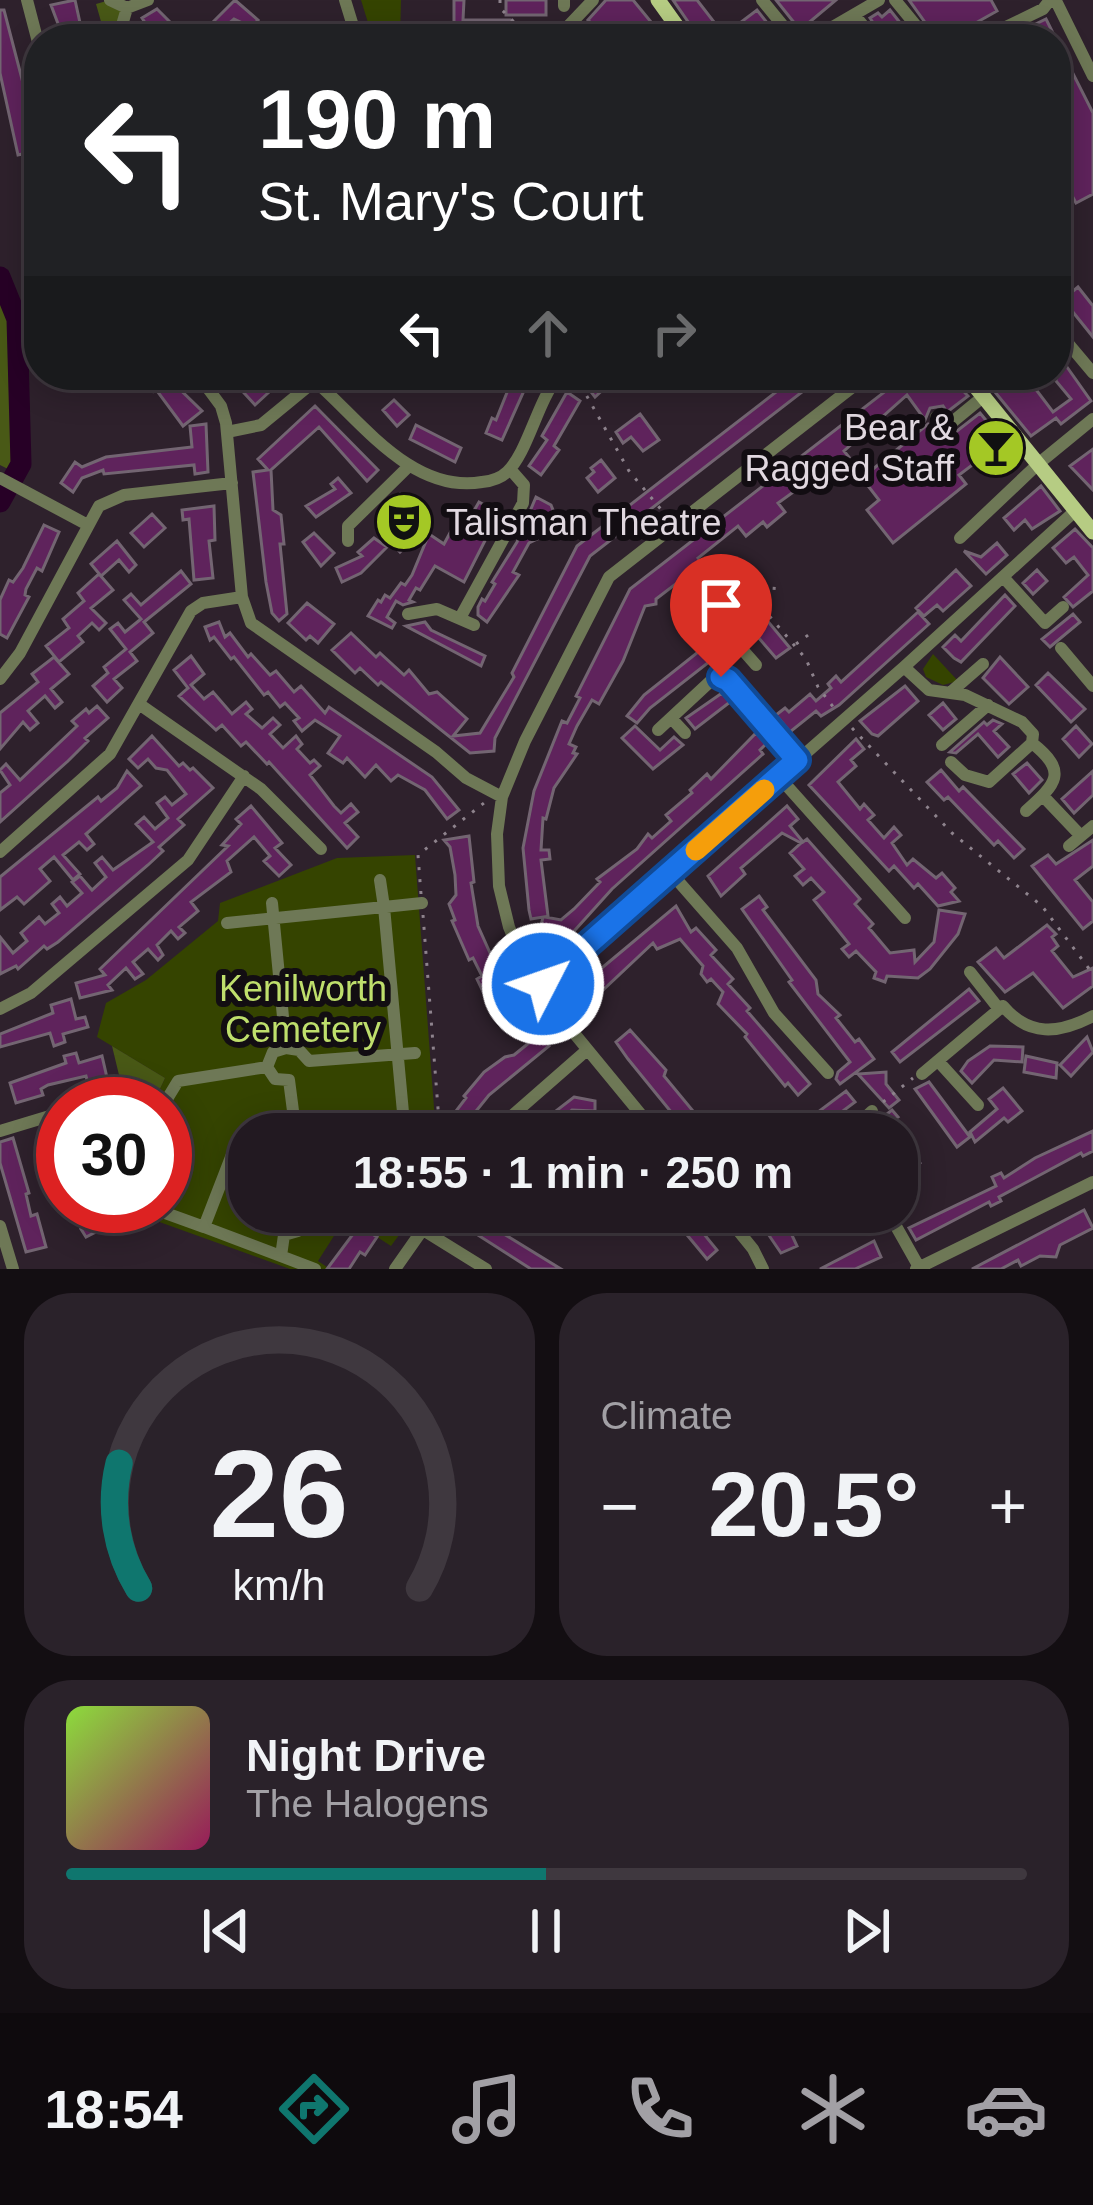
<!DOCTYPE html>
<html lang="en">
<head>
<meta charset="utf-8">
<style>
	body { margin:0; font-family:Arial,sans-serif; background:#2a222a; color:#f1f3f6; height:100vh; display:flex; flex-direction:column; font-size:45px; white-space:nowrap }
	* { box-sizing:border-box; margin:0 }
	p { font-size:39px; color:#a2a0a5 }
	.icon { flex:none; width:66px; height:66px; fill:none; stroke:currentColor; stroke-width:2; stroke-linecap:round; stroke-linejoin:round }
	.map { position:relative; height:1269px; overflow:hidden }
	.panel { display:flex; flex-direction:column; gap:24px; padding:24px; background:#130e12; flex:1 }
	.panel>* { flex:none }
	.banner { position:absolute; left:24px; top:24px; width:1047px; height:366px; border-radius:48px; box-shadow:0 6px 30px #0003,0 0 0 3px #3f383f; background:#202124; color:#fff; overflow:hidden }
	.speed { position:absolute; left:36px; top:1077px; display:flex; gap:24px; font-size:60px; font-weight:700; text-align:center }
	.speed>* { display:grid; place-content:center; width:156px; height:156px; border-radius:50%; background:#221921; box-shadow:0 6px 30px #0003,0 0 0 3px #3f383f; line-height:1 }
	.speed .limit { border:18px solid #d22; background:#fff; color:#111 }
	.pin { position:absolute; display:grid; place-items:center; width:102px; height:102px; color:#fff; margin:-123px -51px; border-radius:50% 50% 50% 0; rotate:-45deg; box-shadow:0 0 12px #0007 }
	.pin .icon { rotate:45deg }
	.me { position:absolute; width:132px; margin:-66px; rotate:49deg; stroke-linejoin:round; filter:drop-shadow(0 0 9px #0008) }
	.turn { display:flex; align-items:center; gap:42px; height:252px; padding:0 36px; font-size:54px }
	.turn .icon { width:156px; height:156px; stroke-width:2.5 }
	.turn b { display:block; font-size:84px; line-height:102px }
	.lanes { display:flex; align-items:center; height:114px; padding:0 36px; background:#0003; justify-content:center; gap:60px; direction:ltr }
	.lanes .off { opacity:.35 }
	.big { font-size:90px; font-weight:700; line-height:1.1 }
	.panel .tile { flex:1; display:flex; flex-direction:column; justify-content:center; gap:18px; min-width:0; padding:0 42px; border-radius:48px; background:#2a222a }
	.panel .dial { align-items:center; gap:0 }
	.dial svg { height:312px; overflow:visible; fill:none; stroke:#3f383f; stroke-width:7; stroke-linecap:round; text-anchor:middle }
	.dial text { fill:#f1f3f6; stroke:none }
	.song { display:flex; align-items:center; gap:36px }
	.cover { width:144px; height:144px; border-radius:18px; background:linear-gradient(135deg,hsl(90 70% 55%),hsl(330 70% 35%)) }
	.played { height:12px; border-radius:6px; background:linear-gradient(90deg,#0f766e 50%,#3f383f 50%) }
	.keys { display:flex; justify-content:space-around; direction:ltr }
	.heat { display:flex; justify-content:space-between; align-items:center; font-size:66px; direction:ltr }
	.panel .tiles { flex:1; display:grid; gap:24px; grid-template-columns:1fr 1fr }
	.tile:last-child { grid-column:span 2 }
	.trip { position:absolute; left:228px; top:1113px; width:690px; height:120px; border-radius:48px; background:#221921; box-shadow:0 6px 30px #0003,0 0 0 3px #3f383f; font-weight:700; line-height:120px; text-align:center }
	.tabs { display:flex; height:192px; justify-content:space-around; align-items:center; background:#0e0a0d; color:#a2a0a5 }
	.tabs .icon { width:84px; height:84px }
	.tabs .selected { color:#0f766e }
	.tabs b { font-size:54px; color:#f1f3f6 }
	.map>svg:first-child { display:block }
	.green { fill:#354400 }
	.forest { fill:#495916 }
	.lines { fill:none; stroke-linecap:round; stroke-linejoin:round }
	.river { stroke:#270026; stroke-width:21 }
	.building { fill:#5f235c; stroke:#736572; stroke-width:3 }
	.path { stroke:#8e838d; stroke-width:3; stroke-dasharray:3 9; stroke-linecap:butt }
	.minor { stroke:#6e7856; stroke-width:12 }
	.major { stroke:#b6cc83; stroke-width:15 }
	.route-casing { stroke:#114b97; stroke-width:30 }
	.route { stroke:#1a73e8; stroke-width:21 }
	.slow { stroke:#f59e0b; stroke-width:21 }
	.labels { text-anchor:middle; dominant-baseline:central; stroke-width:12; stroke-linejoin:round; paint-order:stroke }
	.poi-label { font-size:36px; fill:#e1d8e0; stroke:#120d12; text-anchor:end }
	.park-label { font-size:36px; fill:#bfdf6c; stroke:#120d12 }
</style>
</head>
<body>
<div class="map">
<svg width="1093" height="1269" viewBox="0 0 1093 1269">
	<rect width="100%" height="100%" fill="#2e212c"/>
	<path class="green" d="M361,0H401L400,39H373Z
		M933,654L958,681L943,685L926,677L923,669Z
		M415,855L436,1134H249V1212H416L391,1246L346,1217L318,1261L330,1269H290L115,1206H165V1104H153L165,1078L97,1037L106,1003L146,980L218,921L220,903L337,858Z"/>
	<path class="forest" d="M110,0L127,8L125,39H106L96,4Z
		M0,277L4,294L18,318L21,464L16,473L0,465Z
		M112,1046L165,1078L153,1104H126Z"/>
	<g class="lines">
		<path class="river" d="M0,277L17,319L21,464L0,502"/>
	</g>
	<path class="building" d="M75,0L82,32L63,37L51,5Z
		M235,0L258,20L251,27L234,19L219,32L211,24Z
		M454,0H464L463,20H510V39H460L454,26Z
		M506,0H546V15H506Z
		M606,0H633L665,39H585L596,28L588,20Z
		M673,0H697L724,35L757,10L780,39H700Z
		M776,0H836L800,30Z
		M909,0H991L997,11L947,39H937Z
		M157,9L187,39H156L142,18Z
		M0,10H4L35,129L39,209H34L22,154L18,155L0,73Z
		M890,10L913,39H884L870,18L878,13L882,17Z
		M1046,19L1056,39H997L1009,37Z
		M1056,40L1093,113V194L1076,203L1069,190L1056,198Z
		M1056,271L1072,292L1078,287L1093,306V337L1056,291Z
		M1062,360L1091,401L1061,424L1056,418L1031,436L981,375H1025L1053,412L1071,399L1056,381V364Z
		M150,375H165L202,411L183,426L155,388L153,391L144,381Z
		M240,375H274L280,382L255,405L233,381Z
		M514,375H531L502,440L486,433L492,418L496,420Z
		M578,375H605L610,383L595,397Z
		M798,375H824L590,556L495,738L494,751L470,753L381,682L378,685L360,668L355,673L332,650L351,633L376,657L380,653L404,675L409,670L429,694L437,692L467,719L453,736L480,733L514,677L512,673L577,546Z
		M906,375H948L968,396L947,412L943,406L930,408L925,420L907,395L844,451L852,461L815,486L810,480L778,503L785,512L767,527L763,522L746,536L738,526L698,558L702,564L656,599V604L645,606L623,661L599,704L592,700L577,726L569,744L576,747L573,753L577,754L554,788L546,819L543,818L541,850H549L550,859L541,860L548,916L545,917L561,920L574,909L600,882L597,879L637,849L648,834L652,838L671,821L666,815L692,793L690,790L707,774L711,779L756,733L766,744L760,750L763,754L612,889L566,940L539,934L543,917L531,919L529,910L523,848L534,791L562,721L567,723L580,698L576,696L630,589L892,386L895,390L909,379Z
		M567,392L580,401L554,446L559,450L541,475L529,466L547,440L542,436Z
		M394,400L409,415L397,426L383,410Z
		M315,406L378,470L367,481L319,427L271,470L273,510L281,515L284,544H280L287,614L279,621L272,613L266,582L253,472L268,470L258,459Z
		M980,413L1017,458L997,473L984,456L959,475L966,484L893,543L867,510L879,500L862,478L928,424L940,438H948Z
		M640,414L659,440L643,451L631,437L623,443L616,432Z
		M206,424L208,472L195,474L194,465L104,474L103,470L82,478L73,492L61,483L75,462L82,467L106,457L192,447L190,426Z
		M416,425L461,448L455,462L410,439Z
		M1093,449V490L1070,466Z
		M601,460L615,478L598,492L587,478L594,472L591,468Z
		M338,478L351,493L316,517L306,506L335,489L331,484Z
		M1041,486L1060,511L1032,529L1025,520L1014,530L1004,518Z
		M400,494L427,525L400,552L387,538L393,532L378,515Z
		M536,497L551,505L553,510L549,516L545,513L536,529L537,539L529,543L513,572L519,575L487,622L478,615V607L482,599L485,601L495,584L492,582L517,542Z
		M479,502L499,513L464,582L435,566L420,590L416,588L409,600L413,602L403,605L396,601L387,617L395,623L392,628L368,616L378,600L381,602L385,595L390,598L401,583L405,585L412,575L429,534L444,544L451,531L460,535Z
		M214,506L215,540L209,541L213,578L194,580L189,519L183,520L182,510Z
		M152,514L165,528L144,547L131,533Z
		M44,525L59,532L42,571L37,568L26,589L25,595L29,597L7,638L0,634V600L9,580L13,582L23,568Z
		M1075,529L1093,548V591L1073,607L1064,597L1088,575L1074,557L1066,563L1053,548Z
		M314,533L334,553L321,566L303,542Z
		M374,538L387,547L361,573L342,582L336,568L362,556L358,552Z
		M117,541L136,565L129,572L119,560L101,576L91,564Z
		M997,543L1007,555L986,574L964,551L981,557Z
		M956,570L971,586L943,611L937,605L924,616L916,608Z
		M1037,570L1047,581L1033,594L1023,583Z
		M181,571L191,584L144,622L153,633L130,652L137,661L114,679L122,688L107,702L93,686L108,673L104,667L126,649L110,629L118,623L125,632L141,619L124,600L131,594L141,605Z
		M99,574L113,590L91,608L106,623L99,630L92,623L78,636L83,642L59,662L46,646L69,628L63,619L84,601L78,593Z
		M724,587L761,613L790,648L776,658L745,622L706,658L709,662L650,708L637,723L627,716L644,695L702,649L680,630Z
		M1005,595L1015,606L961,662L954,658L943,647L955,635L961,641Z
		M307,603L334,624L318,643L310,636L306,640L288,623Z
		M918,612L929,624L839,705L821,716L816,711L790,732L776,715L785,708L789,712L810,694L816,701L831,688L828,684L836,676L841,682Z
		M1073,614L1080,622L1050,647L1042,639Z
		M219,622L225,637L230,633L248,657L251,654L270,675L276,671L294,692L301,686L325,713L329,707L432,777L459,810L447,819L425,790L398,775L391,781L376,765L365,777L347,758L343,763L328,753L340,736L315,720L302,731L294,721L299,718L285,703L280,707L268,692L264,695L234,657L231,659L214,637L210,640L205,627Z
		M425,622L431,630L485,656L481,666L406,626Z
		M191,656L204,674L191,685L204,699L213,692L232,714L246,702L252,709L246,714L262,728L273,718L280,725L270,734L283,748L296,736L302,744L297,749L310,763L314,760L320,766L310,775L334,806L341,813L351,804L358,812L345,823L358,837L347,848L269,762L267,764L246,742L241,746L222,725L216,730L179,696L188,688L174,670Z
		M54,657L69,674L51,689L62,702L55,708L45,696L28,711L38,723L30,730L23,722L0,749V713L38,682L32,674Z
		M1000,657L1028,687L1009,704L983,678Z
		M1048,673L1085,709L1071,722L1036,685Z
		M905,686L918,701L878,736L872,734L860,721Z
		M722,693L730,702L695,729L686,718Z
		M943,703L956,719L943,730L929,715Z
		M97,706L108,718L85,738L88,741L68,761L0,822V793L10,785L0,770L6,764L20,780L77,726L72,721L86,709L89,713Z
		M993,720L1002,724L994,731L1009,747L998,757L978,734L956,753L950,752L984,722L987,725Z
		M635,726L660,750L674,737L683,745L653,769L622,738Z
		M1076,726L1092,744L1079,757L1063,739Z
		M152,736L179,766L183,763L190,770L193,768L213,788L178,819L184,825L159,847L163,851L148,865L58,942L47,949L44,946L18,969L16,966L0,974V937L13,953L27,941L21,933L39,917L45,924L59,913L52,904L60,897L67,906L82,893L72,882L80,876L92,890L106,877L95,863L102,857L113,870L153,842L136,824L144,817L155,829L168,818L157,803L165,797L172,805L186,794L167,770L156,768L148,759L138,768L129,759Z
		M856,739L864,749L851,760L856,766L838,782L860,809L864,804L874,815L868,820L884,838L894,827L901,835L892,843L907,865L913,859L936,878L942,873L955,888L951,892L959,901L938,906L918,884L914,888L894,866L889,871L809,785Z
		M1027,763L1042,780L1029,793L1013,774Z
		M941,770L959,791L963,787L1024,849L1014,858L998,841L994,845L948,797L944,800L927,782Z
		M127,771L141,786L86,834L94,844L87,850L79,842L63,855L80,874L73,880L54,857L40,869L50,881L24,904L17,897L0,910V877L98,797L101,801L117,788Z
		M1093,771V795L1074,813L1062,799Z
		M251,806L282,843L275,848L291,865L279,876L264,861L270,856L254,837L227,861L231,872L191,902L198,911L179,927L185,933L178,939L171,931L157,945L163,955L158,960L148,949L133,962L143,974L135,979L126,968L108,985L112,990L80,998L76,983L105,975L100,969L228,846L222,845L241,824L236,819Z
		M787,806L798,819L790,826L803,842L807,839L860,899L855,904L873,924L869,928L890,953L914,950L915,962L934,942L939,910L965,914L958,934L930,969L918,978L887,976L885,982L874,978L876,972L856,951L849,957L842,949L849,944L814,900L824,892L811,878L803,885L795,876L804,869L790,853L801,843L782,833L741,868L745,874L721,896L708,876Z
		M469,836L474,882L471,883L478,926L508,993L525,1016L509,1027L485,996L477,979L482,976L473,958L469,960L452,921L455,920L449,904L456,895L455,875L450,847L444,840Z
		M1093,840V866L1075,880L1093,902V921L1083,929L1032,866L1048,855L1056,864Z
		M759,896L767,907L763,910L816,980L818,994L840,1015L836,1018L855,1042L859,1039L874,1059L840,1084L836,1079L838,1072L850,1062L789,982L792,980L742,909Z
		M676,906L691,932L696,928L716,950L711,955L733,979L728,984L750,1008L747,1011L810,1084L798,1095L788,1083L785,1086L745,1037L747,1034L718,1004L723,992L711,979L707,982L701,974L703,966L680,939L657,949L653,943L601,992L596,1003L592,998L584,1005L573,992Z
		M1047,925L1056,934L1052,937L1058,946L1052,951L1073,977L1093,968V986L1063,1008L1033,973L1005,992L978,962L996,948L1004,958Z
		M969,989L979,1001L900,1062L892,1052Z
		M71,999L76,1019L85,1017L88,1027L63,1034L65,1042L54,1046L50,1033L0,1047V1034L53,1013L51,1005Z
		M630,1030L666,1070L664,1076L712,1134H689L628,1059L616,1042Z
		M540,1034L549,1046L489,1095L460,1131L453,1125L458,1119L453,1115L466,1098L464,1096L484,1072L505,1057L514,1055Z
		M1087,1037L1093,1052L1071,1076L1060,1065Z
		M990,1046L1023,1047L1022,1062L994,1060L972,1083L961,1071L968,1061Z
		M76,1053L79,1063L102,1056L111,1095L106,1097L108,1104H94L86,1076L48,1085L41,1089L43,1095L16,1103L10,1083L66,1063L64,1056Z
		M1026,1056L1057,1063L1056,1078L1024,1072Z
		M886,1072V1084L899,1100L889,1108L858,1074Z
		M929,1082L970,1137L957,1147L915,1089Z
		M1003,1088L1022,1111L1008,1122L1004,1118L975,1142L970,1132L997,1109L989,1099Z
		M846,1091L855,1102L812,1134H803L798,1127Z
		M574,1097L595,1101V1111L572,1110L561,1119L566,1124L553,1134H526Z
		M892,1110L898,1117L892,1121L901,1134H898L920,1163L908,1173L897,1159V1134H881L874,1124Z
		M604,1112L615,1126L622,1134H605L599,1127L595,1118Z
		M1093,1131V1151L1083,1156L1081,1153L999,1197L1001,1201L991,1206L989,1202L916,1240L909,1228L996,1186L992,1177L1001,1173L1004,1178L1035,1158Z
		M13,1138L29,1193L26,1194L31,1216L37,1214L46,1247L26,1252L0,1163V1142Z
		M63,1138V1156L42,1158L38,1144Z
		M1084,1210L1093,1228L1060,1245L1056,1257L1040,1256L1021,1266L1018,1260L1001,1269H972Z
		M459,1212H469L486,1222L497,1215L494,1228L561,1269H531L459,1223L456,1218Z
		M668,1212H686L717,1250L707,1259Z
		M753,1212H783L795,1227L790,1231L797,1246L781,1253Z
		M109,1215L113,1223L86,1237L81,1229Z
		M386,1215L387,1219H396L397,1230L377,1232L376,1216Z
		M359,1226L377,1237L365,1255L360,1252L349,1269H327Z
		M874,1241L881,1257L855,1269H820Z"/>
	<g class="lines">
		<path class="path" d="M500,0V8L513,21L520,39
			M986,36L984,31L990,28
			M966,39L968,36
			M575,375L629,471L669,519
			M740,595L754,598L769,588L783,589
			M754,598L806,659L818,687L837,712
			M796,644L815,630
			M852,728L952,833L1042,906L1093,974
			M421,894L418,855L484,803
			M423,915L440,1134
			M883,1102L913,1078
			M284,1224L289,1212"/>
		<path class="minor" d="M27,0L39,46
			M110,0L127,8L148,0
			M345,0L357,39
			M564,0V6
			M762,0L794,39
			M895,0L927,39
			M857,18L874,39
			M1004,28L1043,9L1050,0L1057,3L1093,76
			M450,36V39
			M125,39L122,25L127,8
			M226,39L236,29L251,39
			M257,39L353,27
			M556,39L593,0
			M812,39L879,0
			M1056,329L1093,373
			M198,375L221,406L226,423L242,597L251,623L436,752L466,778L502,797
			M315,381C361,421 412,494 482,482C491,481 500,479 507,472C528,452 537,402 559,375
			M936,417L945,428L984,396
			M227,432L261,425L317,379
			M0,478L86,524
			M960,538L1038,464L1093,419
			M348,541V526L409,466
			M1004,578L1045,623L1063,607
			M408,614L437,609L474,625
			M460,618L523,503L524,485L510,469
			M1061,648L1093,686
			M904,667L929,690L965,695L1022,722L1033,734L1032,743
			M721,677L725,662L741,648L756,665
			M0,679L20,653L99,506L124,495L232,483
			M952,691L983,664
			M139,704L261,789L321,849
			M671,718L685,733
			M658,730L715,677H721L797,760
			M942,745L988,705
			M951,762L965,775L989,782L1032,743
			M779,777L905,918
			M1043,796L1081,836
			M1026,811C1056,784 1069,772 1032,743
			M1069,846L1093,826
			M0,852L110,754L191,611L203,603L242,597
			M671,873L737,948L774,1013L828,1073
			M380,880L384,907L422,903
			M227,923L384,907L405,1134
			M970,972L999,1009
			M538,988L904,667L1075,511
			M0,1009L31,993L188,860L244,776
			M286,1048L299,1050L309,1061L415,1053
			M938,1061L978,1105
			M267,1067L275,1079L289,1080L296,1134
			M922,1074L1003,1006C1029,1037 1059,1034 1093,1016
			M164,1104L178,1081L267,1067L273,1052L286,1048L272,903
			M0,1131L63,1112
			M491,1134L587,1050
			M657,1134L555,1010L526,968L509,927L499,886L497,834L502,797L525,741L609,577L868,375
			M860,1134L855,1127L872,1111
			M146,1206L204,1227L233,1152L249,1149
			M723,1212L753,1249L763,1269
			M888,1212L919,1267
			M0,1226L13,1269
			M204,1227L315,1269
			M423,1230L486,1269
			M281,1256L284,1235L298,1231
			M395,1269L435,1212
			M916,1269L1093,1182"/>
		<path class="major" d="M658,0L686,39
			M966,375L1093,532"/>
	</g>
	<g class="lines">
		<g class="route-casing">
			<path id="route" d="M543,984L797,760L728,680L721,677"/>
		</g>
		<use href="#route" class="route"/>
		<path class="slow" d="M696,850L764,790"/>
	</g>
	<defs>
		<g id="bar-disc" transform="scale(3)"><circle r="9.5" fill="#a4c825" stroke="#120d12"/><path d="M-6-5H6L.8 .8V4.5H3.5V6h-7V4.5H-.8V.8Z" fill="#111"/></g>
		<g id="theatre-disc" transform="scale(3)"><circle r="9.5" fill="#a4c825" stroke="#120d12"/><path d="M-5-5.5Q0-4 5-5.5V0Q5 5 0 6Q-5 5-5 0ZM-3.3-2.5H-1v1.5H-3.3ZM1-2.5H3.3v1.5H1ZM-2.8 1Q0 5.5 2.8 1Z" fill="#111"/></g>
	</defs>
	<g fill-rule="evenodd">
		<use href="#bar-disc" x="996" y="448"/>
		<use href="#theatre-disc" x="404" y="522"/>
	</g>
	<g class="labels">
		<g class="poi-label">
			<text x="954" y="427">Bear &amp;<tspan x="954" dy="41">Ragged Staff</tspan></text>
			<text x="446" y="522" text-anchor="start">Talisman Theatre</text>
		</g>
		<g class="park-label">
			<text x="303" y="988">Kenilworth<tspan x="303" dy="41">Cemetery</tspan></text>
		</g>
	</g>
</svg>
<div class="speed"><div class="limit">30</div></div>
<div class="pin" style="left:721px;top:677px;background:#d93025"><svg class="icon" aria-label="arrive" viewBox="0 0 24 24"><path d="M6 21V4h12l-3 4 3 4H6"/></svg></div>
<svg class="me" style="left:543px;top:984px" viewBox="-20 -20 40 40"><circle r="17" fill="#1a73e8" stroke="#fff" stroke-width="3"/><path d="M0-11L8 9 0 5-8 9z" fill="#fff"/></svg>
<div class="trip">18:55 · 1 min · 250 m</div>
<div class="banner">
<div class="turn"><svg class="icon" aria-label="left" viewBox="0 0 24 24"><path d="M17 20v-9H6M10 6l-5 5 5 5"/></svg><div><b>190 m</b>St. Mary's Court</div></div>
<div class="lanes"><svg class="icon" aria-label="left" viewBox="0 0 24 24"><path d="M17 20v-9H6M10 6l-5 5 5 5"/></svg><svg class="icon off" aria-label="ahead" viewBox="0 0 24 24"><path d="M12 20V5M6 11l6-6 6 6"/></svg><svg class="icon off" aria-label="right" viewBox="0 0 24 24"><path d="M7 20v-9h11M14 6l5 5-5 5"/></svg></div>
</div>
</div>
<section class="panel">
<div class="tiles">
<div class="tile dial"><svg viewBox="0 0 100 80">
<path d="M14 69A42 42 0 1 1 86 69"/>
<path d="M14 69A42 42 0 0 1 9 37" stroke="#0f766e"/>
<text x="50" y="56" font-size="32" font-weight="700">26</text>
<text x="50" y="72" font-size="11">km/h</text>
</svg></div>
<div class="tile"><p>Climate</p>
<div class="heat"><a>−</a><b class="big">20.5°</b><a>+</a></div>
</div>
<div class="tile">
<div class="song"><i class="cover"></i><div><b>Night Drive</b><p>The Halogens</p></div></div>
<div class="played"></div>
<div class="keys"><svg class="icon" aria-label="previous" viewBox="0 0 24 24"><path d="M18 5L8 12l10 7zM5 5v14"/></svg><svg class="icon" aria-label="pause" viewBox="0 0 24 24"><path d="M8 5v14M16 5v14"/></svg><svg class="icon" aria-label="next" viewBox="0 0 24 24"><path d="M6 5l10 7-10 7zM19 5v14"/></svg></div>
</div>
</div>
</section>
<nav class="tabs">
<b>18:54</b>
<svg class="icon selected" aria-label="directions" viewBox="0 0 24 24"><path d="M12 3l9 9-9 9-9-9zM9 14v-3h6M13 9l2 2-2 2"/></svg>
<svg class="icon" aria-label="music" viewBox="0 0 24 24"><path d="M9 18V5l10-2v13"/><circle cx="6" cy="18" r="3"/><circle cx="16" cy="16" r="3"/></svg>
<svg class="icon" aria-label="phone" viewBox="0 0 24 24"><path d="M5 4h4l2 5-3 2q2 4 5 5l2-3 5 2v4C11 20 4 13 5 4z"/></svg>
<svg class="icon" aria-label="climate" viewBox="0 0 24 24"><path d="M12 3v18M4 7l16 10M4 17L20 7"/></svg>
<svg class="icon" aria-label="car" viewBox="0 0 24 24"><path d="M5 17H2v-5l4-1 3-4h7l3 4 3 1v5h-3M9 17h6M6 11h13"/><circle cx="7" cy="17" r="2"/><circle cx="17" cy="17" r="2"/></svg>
</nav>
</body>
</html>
